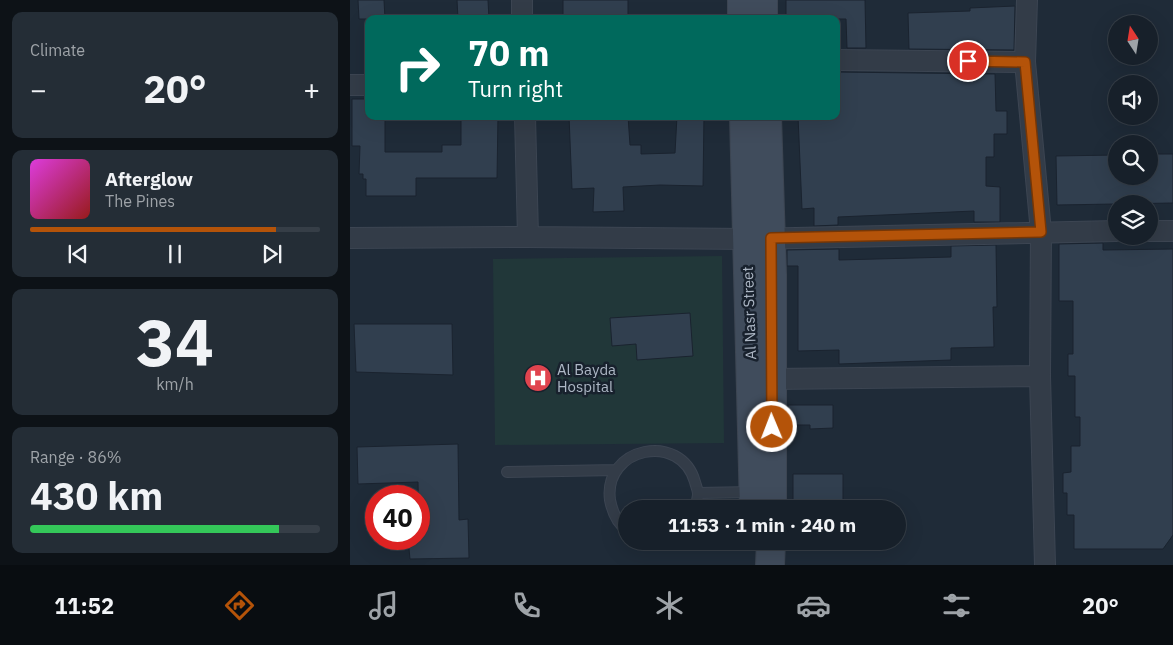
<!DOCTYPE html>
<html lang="en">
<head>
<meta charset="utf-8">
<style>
	body { margin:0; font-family:"IBM Plex Sans",sans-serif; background:#242d36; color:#f1f3f6; height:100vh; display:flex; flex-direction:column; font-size:19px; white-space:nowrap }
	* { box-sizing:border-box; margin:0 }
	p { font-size:16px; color:#9ea3a8 }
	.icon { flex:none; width:28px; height:28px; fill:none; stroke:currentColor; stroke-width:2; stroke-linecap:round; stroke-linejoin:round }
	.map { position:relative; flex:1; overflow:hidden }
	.details { display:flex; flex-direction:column; gap:12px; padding:12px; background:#0d1217; width:350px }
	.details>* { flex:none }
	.guide { position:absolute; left:15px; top:15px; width:475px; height:105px; border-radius:10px; box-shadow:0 5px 20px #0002,0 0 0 1px #363e47; background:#00695c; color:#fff; overflow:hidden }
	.needle { width:32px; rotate:348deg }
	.buttons { position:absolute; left:758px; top:15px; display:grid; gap:10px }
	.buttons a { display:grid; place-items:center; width:50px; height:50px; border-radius:50%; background:#17202a; box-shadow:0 5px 20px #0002,0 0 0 1px #363e47; font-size:25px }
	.speed { position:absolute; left:15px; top:485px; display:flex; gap:10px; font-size:25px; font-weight:700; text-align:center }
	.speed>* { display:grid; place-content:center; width:65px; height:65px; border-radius:50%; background:#17202a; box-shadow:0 5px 20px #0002,0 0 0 1px #363e47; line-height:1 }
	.speed .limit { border:8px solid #d22; background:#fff; color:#111 }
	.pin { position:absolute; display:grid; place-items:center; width:42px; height:42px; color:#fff; margin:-21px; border:2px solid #fff; border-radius:50%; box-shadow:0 1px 5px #0007 }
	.me { position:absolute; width:55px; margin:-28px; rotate:359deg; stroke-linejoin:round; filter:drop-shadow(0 0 4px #0008) }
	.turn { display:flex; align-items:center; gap:18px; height:105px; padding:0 20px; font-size:22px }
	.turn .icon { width:65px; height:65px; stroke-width:2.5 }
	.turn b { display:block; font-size:35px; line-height:42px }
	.big { font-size:38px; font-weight:700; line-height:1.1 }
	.details .tile { flex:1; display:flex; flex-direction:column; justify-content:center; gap:8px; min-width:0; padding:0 18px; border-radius:10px; background:#242d36 }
	.details .dial { align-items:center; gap:0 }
	.dial b { font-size:65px; line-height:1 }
	.song { display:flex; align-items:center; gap:15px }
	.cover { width:60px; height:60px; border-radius:8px; background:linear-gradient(135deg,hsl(300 70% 55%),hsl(0 70% 35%)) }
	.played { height:5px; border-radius:2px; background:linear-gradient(90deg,#b45309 85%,#363e47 85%) }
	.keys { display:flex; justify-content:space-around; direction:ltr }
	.heat { display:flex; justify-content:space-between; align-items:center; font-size:28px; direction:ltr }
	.charge { height:8px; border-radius:4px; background:linear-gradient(90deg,#34c759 86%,#363e47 0) }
	.trip { position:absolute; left:268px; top:500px; width:288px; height:50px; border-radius:25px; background:#17202a; box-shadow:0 5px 20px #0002,0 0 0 1px #363e47; font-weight:700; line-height:50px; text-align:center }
	.menu { display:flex; height:80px; justify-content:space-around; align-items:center; background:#090d11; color:#9ea3a8 }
	.menu .icon { width:35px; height:35px }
	.menu .current { color:#b45309 }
	.menu b { font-size:22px; color:#f1f3f6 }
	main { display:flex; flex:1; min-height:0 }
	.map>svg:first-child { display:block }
	.green { fill:#213739 }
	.building { fill:#313f4f; stroke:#1a232f }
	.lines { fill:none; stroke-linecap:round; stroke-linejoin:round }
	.lane-casing { stroke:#3c4552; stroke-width:12 }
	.street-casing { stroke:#3c4552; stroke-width:22 }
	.secondary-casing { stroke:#3c4552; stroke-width:30 }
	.lane { stroke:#333c48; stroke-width:10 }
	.street { stroke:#333c48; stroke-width:20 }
	.secondary { stroke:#404c5c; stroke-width:28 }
	.route-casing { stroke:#753606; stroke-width:12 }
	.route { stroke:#b45309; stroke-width:9 }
	.labels { text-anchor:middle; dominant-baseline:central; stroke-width:5; stroke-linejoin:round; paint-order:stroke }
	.street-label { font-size:15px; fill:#adb7c5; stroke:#18212d }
	.poi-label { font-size:15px; fill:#adb7c5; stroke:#18212d; text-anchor:start }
</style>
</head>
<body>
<main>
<section class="details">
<div class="tile"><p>Climate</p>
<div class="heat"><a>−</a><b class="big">20°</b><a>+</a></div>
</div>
<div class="tile">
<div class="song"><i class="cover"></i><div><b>Afterglow</b><p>The Pines</p></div></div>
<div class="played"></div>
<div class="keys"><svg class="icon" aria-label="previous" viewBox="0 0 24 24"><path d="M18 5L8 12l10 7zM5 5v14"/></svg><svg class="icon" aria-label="pause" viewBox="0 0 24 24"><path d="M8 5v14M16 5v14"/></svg><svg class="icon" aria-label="next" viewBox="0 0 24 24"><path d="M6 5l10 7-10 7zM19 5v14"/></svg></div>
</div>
<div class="tile dial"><b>34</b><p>km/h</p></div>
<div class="tile"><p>Range · 86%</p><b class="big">430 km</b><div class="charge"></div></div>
</section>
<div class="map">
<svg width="823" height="565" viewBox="0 0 823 565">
	<rect width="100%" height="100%" fill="#1f2b38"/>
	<path class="green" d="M372,256L374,443L145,445L143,259Z"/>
	<path class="building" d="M8,0H34L35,19H9Z
		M107,0H138L139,19H108Z
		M213,0H278V19H213Z
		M436,0H515L516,48H497L496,19H436Z
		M665,6L664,50L559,49L558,13L620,11V8Z
		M486,72L645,74L646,111H657V134H644V157H636V186L650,187V222H624V211L488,217V225L464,226V208L452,209L448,116H486Z
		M2,99H19V116H35V152H92V145H111V116H148L147,178H66V196H16V179H13V174H9L10,146H2Z
		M219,116H278L280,145H291V154L325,153L327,116H354L353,186L310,185L273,187L274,211L243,212L244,188L222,189Z
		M799,154H823V203L707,205L706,156L766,155V176H799Z
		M753,243V250L823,249V535L813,549H724V515H717V493H713V473L721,472V446H730V417H725V376H718V354H723V301H709V244Z
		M646,245L647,307H643L644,347L601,348V360L489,364V350L448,351V266H437V250L489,249V260L601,257V246Z
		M340,313L343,356L287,360L286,344L262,346L260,318Z
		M4,324H102L103,375L6,372Z
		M438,405H483V428L460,429V425H438Z
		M108,444L109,520L118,519L119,558L60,559L58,539H69L68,482L8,484L7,447Z
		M443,474H493V509H443Z"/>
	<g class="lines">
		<g class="lane-casing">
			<path id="lane" d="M157,472L266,470
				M348,493L403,492
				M276,529C267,523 262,510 260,500C253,447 331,431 345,482C346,486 348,490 348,494C348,498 346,504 345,509"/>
		</g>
		<g class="street-casing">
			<path id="street" d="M172,0V19
				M677,0L675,62L691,232L690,376L695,565
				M486,60L675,62
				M0,85H19
				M175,116L178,237
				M799,231H823
				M0,238L178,237L397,239L766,231
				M422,379L690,376"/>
		</g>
		<g class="secondary-casing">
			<path id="secondary" d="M392,0V19
				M413,0V19
				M394,116L404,509
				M417,116L422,275V507
				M420,565L421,541"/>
		</g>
		<use href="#lane" class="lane"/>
		<use href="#street" class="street"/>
		<use href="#secondary" class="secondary"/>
	</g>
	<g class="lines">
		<g class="route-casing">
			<path id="route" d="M422,427L421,238L691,232L675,62L618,61"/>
		</g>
		<use href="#route" class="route"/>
	</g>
	<defs>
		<g id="hospital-disc" transform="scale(1.4375)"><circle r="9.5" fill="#e0444e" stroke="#18212d"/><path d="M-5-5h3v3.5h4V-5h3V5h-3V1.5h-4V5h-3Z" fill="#fff"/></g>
	</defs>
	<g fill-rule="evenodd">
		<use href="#hospital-disc" x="188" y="378"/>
	</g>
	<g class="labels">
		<g class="street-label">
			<text transform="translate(399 313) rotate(-92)">Al Nasr Street</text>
		</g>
		<g class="poi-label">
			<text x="207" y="369">Al Bayda<tspan x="207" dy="17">Hospital</tspan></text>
		</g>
	</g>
</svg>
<div class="buttons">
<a><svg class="needle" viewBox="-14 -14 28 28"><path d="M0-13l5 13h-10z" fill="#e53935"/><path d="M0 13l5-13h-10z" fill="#9ea3a8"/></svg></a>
<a><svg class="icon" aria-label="sound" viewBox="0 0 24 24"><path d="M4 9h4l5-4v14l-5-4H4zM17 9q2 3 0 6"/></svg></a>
<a><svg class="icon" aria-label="search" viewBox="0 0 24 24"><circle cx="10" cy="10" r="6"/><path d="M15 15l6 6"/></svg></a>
<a><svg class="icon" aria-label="layers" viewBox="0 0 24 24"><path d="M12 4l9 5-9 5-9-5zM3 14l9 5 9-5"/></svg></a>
</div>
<div class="speed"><div class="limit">40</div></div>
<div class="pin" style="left:618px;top:61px;background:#d93025"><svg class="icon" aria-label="arrive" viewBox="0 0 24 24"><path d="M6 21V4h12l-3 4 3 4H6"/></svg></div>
<svg class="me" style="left:422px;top:427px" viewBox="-20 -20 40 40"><circle r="17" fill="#b45309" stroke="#fff" stroke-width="3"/><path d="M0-11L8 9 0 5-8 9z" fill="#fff"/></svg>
<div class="trip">11:53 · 1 min · 240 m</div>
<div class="guide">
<div class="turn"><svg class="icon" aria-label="right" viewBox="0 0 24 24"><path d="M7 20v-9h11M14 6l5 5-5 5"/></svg><div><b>70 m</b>Turn right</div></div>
</div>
</div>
</main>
<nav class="menu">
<b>11:52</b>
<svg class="icon current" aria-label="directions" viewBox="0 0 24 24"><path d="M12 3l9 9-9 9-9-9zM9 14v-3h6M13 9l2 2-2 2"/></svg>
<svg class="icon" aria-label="music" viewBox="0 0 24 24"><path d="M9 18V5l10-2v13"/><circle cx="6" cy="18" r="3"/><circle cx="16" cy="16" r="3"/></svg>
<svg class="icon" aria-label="phone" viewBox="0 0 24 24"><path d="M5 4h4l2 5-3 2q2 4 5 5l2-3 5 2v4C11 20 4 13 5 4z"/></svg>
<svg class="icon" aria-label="climate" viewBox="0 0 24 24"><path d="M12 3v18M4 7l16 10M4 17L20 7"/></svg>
<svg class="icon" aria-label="car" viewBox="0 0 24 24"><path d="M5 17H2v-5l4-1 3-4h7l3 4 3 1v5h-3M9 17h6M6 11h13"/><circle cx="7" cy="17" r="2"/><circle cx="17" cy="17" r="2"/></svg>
<svg class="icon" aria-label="filters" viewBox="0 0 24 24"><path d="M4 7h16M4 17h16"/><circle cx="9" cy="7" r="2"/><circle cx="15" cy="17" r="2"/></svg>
<b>20°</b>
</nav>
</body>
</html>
